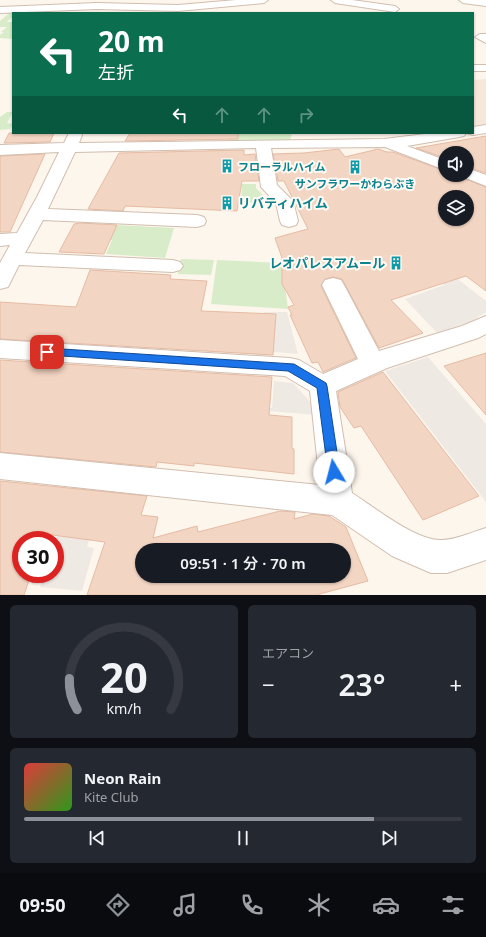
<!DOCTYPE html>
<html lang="ja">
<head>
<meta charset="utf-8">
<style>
	body { margin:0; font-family:"Noto Sans","Noto Sans JP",sans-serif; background:#242831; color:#f1f3f6; height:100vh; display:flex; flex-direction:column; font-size:15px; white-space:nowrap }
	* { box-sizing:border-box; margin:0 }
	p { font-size:13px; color:#9ea1a6 }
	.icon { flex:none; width:22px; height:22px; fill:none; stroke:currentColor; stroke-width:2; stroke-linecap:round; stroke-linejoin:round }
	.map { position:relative; height:595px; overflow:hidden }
	.side { display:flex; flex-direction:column; gap:10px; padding:10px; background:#0d0f14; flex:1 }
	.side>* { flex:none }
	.banner { position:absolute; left:12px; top:12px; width:462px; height:122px; border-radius:0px; box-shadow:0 1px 3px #0004; background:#0b6e4f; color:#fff; overflow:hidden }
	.fabs { position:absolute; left:438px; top:146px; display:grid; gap:8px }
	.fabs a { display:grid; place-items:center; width:36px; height:36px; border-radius:50%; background:#171b24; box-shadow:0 1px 3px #0004; font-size:20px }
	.speed { position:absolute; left:12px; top:531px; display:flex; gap:8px; font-size:20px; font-weight:700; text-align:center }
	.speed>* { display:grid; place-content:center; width:52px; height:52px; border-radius:50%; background:#171b24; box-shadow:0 1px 3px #0004; line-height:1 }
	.speed .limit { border:6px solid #d22; background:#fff; color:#111 }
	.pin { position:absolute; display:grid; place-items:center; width:34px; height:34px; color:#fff; margin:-17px; border-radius:8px; box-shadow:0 2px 6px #0006 }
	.me { position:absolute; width:44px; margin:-22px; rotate:352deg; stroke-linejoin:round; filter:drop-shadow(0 0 3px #0008) }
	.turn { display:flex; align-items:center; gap:14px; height:84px; padding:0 20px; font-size:18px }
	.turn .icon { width:52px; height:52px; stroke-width:2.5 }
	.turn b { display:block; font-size:28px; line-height:34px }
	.lanes { display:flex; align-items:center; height:38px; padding:0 20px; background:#0003; justify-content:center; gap:20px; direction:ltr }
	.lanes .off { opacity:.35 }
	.big { font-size:30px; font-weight:600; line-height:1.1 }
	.side .tile { flex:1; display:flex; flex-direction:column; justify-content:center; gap:6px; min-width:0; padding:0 14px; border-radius:6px; background:#242831 }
	.side .dial { align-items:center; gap:0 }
	.dial svg { height:104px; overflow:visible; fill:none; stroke:#363941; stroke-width:7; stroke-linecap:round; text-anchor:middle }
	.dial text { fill:#f1f3f6; stroke:none }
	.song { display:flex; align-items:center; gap:12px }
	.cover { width:48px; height:48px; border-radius:6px; background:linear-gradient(135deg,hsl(0 70% 55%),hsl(110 70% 35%)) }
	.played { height:4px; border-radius:2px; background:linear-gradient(90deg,#8c9099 80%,#363941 80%) }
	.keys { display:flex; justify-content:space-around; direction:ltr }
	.heat { display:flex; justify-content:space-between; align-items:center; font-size:22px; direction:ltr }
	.side .tiles { flex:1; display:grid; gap:10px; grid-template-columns:1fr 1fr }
	.tile:last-child { grid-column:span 2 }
	.trip { position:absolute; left:135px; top:543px; width:216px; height:40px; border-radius:20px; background:#171b24; box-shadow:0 1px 3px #0004; font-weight:600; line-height:40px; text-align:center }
	.menu { display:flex; height:64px; justify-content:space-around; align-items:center; background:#090b0e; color:#9ea1a6 }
	.menu .icon { width:28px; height:28px }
	.menu .current { color:#8c9099 }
	.menu b { font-size:18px; color:#f1f3f6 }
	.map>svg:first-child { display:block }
	.residential { fill:#f5e8da }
	.industrial { fill:#efe9e4 }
	.green { fill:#d8ecc9 }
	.building { fill:#f3d5c3; stroke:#e6bba3; fill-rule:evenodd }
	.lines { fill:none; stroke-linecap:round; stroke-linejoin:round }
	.minor-casing { stroke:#d1beb0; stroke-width:2 }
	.minor { fill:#fff; fill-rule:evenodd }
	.route { fill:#1a73e8; stroke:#114b97 }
	.labels { text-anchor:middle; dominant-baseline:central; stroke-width:4; stroke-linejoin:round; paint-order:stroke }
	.far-culture-label { font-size:11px; font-weight:bold; fill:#0d838f; stroke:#fffaf3; text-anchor:start }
	.culture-label { font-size:13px; font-weight:bold; fill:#0d838f; stroke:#fffaf3; text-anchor:start }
</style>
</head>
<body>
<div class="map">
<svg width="486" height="595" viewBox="0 0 486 595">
	<rect width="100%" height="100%" fill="#fdf6ec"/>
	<path class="residential" d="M486,79V124L473,126V80Z"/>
	<path class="industrial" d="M396,231L486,301V312L472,321L437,333L405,299L444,285L389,233Z
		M264,312H287L298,354L263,351Z
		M428,357L486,424V502L385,371Z
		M274,381L293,383L315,407L316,415L269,411L270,408H272Z
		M74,488L104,490L87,547L94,548L82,591L40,587L45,574H55V543Z"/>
	<path class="green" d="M8,11H16L13,13L12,17L7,22H13V39L0,38V35L4,32H1L7,27H0V21L8,14L6,13Z
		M7,112H13L7,123L13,124L10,129L0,130V117Z
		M228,133H292L290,141L228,140Z
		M242,184H256V188L270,202L241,203Z
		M115,225L174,228L165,258L106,254L112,240H107Z
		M181,259L214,260L211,275L178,274Z
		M217,260L282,263L288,309L211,304Z"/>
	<path class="building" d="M9,133H54L50,142L4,143Z
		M130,133H238V139L125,141Z
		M486,136V173L467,167V153H445V158L416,148Z
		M339,149L345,157L378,149L387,152H393L445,171V175H458L460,177L486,187V291L466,276L391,300L423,333L379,348L342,279L333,277L325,279L321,286L356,358L323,372L318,362L312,363L290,315H292L288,307L294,305L282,284V258L275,238L308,229L284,181H278L273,154L304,153ZM445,197H467V219H445Z
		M244,150V155L255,154L259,181H242L237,211L125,206L123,211L88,209L119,153Z
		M45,154L10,232H0V156Z
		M74,224L80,223L117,225L104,254L59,252Z
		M90,270L171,275L170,279L207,281L201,311L276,314L273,355L0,339V302L76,307Z
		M486,353V415L444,366Z
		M0,360L272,377L269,415L292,417V448L294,449V474L194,463V466L157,462L156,467L0,452Z
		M383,372L479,496L423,520L361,426L354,428L340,407L338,392Z
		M0,481L147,496L141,515L158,517L153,538L197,526L198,532L280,511L295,512L294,519L313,514L329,516L346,527L368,581L316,595H87L105,542L45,534L43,540H21V574H31L24,595H0ZM142,550H344V576H142Z"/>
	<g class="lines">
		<g class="minor-casing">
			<path id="minor" d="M236,0H268L264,3L178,11L97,9L0,13V7L97,3L178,5Z
				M331,0H352L395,6L399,9L395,12L335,3Z
				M459,0H486V6L463,3Z
				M480,34H486V43L475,37Z
				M473,65H486V71H473Z
				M486,125V133L473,135L467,133H473V127Z
				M69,133H81L82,135L79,143L384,139L433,133H466L464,136L459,137L407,146L445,160V170L385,147L271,148L277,185L293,201L298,221L296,225L289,227L282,225L280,221L276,203L261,187L256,148L75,152L48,209L197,215L204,217L206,221L204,225L197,227L43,220L25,253L173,260L180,262L183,266L180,270L173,272L19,265L8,287L0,289V263L10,245L0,246V234L17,233L37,197L59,152L0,155V145L64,143Z
				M467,168L486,175V186L461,176L460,175H467Z
				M333,278L341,280L344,285L379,351L462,326L486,316V334L478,338L387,368L336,391L352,493C374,507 416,541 441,540C456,540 472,532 486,528V560L447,573H431L392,556L332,515L0,479V453L320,485L310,391L285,376L0,358V340L290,358L299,360L323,374L358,359L322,285L325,280Z"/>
		</g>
		<use href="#minor" class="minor"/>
	</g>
	<path class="route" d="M47,348L294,364L326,383L327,386L340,472L338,476L334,478L330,476L328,472L317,388L288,371L47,355L44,354L42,352L44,349Z"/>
	<defs>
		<g id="building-bare" transform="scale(1.08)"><path d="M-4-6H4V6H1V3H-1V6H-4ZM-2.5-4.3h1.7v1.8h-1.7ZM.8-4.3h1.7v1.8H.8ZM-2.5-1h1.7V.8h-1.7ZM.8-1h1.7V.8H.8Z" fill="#0f9aa8" stroke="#fffaf3" stroke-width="2.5" paint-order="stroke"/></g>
	</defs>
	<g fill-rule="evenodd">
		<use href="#building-bare" x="227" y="166"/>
		<use href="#building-bare" x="355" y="167"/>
		<use href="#building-bare" x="227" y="203"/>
		<use href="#building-bare" x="396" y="263"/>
	</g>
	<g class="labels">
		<g class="far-culture-label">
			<text x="238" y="166">フローラルハイム</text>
			<text x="355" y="183" text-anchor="middle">サンフラワーかわらぶき</text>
		</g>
		<g class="culture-label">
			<text x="238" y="203">リバティハイム</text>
			<text x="385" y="263" text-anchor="end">レオパレスアムール</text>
		</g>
	</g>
</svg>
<div class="fabs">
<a><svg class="icon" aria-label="sound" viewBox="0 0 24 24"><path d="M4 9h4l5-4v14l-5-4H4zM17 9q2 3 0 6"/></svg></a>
<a><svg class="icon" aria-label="layers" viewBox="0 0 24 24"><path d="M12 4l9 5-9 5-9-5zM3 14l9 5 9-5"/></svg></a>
</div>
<div class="speed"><div class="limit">30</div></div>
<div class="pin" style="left:47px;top:352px;background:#d93025"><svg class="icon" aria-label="arrive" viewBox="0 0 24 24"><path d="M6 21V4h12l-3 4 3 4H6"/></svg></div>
<svg class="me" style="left:334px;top:472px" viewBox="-20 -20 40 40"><circle r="19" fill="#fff"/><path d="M0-13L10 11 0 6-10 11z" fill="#1a73e8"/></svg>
<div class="trip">09:51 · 1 分 · 70 m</div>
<div class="banner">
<div class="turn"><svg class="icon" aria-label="left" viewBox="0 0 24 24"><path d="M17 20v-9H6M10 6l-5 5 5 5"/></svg><div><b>20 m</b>左折</div></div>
<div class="lanes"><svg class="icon" aria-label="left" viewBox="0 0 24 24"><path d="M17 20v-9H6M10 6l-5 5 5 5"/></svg><svg class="icon off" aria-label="ahead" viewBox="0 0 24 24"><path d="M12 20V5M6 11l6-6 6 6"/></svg><svg class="icon off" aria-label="ahead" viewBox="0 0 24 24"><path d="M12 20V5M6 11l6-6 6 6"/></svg><svg class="icon off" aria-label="right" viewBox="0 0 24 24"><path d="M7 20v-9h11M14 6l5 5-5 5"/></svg></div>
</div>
</div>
<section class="side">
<div class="tiles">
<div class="tile dial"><svg viewBox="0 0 100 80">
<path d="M14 69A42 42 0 1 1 86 69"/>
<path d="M14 69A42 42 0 0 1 8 45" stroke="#8c9099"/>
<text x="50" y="56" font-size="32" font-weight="700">20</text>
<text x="50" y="72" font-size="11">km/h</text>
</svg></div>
<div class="tile"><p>エアコン</p>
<div class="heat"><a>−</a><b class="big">23°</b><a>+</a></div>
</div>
<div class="tile">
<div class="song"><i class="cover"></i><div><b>Neon Rain</b><p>Kite Club</p></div></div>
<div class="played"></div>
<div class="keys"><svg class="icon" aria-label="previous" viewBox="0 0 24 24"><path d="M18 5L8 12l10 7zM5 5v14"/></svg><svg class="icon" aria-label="pause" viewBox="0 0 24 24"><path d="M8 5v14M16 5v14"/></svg><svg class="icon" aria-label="next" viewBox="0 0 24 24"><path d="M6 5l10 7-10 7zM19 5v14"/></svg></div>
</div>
</div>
</section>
<nav class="menu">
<b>09:50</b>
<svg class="icon current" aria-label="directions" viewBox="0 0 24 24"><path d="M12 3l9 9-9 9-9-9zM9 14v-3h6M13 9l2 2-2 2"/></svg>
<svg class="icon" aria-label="music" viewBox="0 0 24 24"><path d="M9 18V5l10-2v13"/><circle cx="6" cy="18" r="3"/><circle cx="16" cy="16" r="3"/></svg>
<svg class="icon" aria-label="phone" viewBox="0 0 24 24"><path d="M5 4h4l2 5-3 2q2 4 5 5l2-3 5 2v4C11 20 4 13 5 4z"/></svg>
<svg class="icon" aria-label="climate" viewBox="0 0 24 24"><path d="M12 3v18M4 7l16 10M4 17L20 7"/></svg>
<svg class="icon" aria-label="car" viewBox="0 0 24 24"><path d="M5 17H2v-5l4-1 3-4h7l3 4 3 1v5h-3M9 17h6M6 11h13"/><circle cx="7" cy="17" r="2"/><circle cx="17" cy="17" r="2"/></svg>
<svg class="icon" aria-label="filters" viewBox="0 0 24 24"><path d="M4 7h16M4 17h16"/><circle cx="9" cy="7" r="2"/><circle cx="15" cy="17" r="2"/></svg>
</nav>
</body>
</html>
